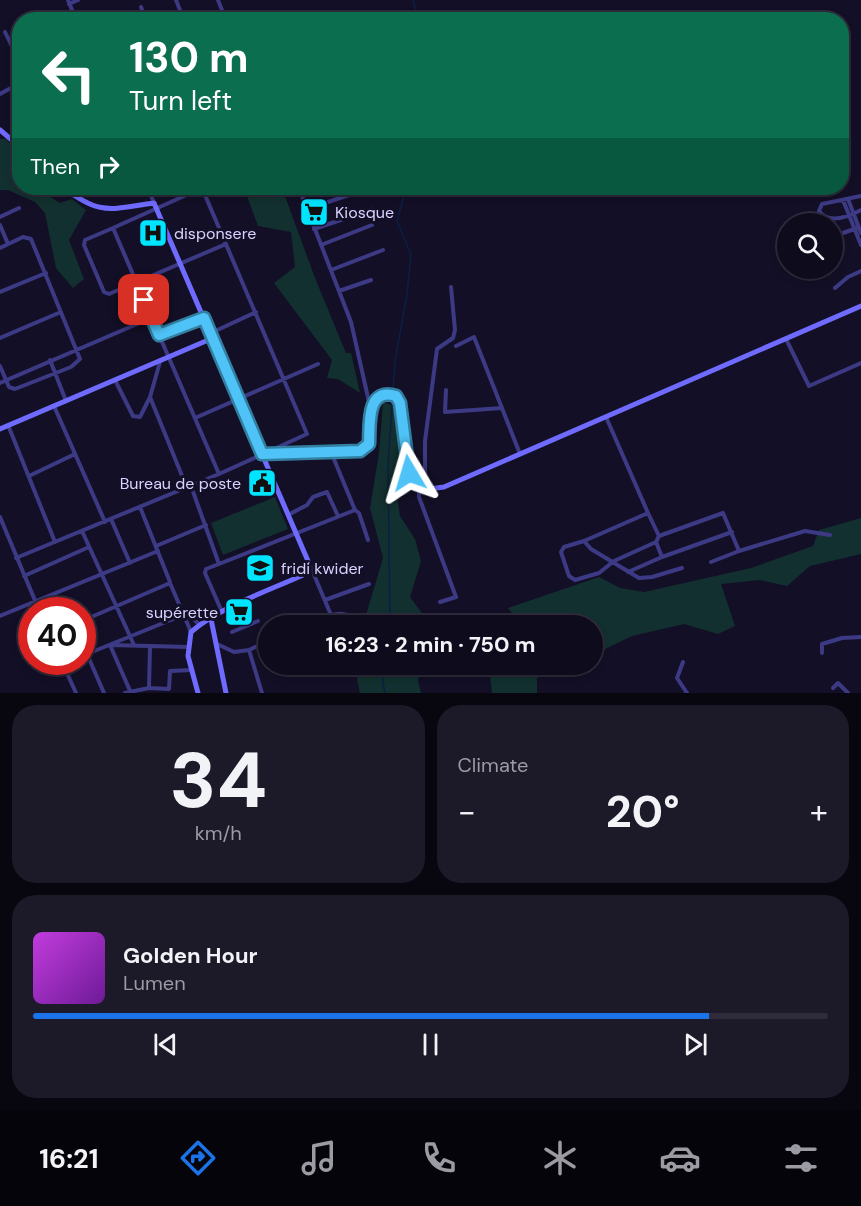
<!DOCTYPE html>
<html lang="en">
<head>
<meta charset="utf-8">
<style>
	body { margin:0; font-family:"DM Sans",sans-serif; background:#1c1929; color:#f1f3f6; height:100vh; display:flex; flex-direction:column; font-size:22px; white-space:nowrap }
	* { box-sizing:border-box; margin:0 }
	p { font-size:20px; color:#9b9ba3 }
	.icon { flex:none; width:33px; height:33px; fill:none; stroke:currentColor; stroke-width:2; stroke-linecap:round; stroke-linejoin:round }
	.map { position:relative; height:693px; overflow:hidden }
	.details { display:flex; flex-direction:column; gap:12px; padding:12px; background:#08060f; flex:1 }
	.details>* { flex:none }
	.top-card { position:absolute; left:12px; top:12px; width:837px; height:183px; border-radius:24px; box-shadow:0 3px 9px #0003,0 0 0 2px #2e2b3b; background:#0b6e4f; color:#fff; overflow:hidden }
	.buttons { position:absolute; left:777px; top:213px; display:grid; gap:12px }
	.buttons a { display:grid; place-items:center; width:66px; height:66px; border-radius:50%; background:#0e0b1c; box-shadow:0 3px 9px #0003,0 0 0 2px #2e2b3b; font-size:30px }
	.speed { position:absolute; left:18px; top:597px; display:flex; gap:12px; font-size:30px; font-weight:700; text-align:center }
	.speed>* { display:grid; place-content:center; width:78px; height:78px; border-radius:50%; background:#0e0b1c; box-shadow:0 3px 9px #0003,0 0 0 2px #2e2b3b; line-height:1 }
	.speed .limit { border:9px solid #d22; background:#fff; color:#111 }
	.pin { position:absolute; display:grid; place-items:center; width:51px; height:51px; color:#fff; margin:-26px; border-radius:12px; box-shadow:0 3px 9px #0006 }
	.me { position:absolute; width:66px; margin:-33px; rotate:353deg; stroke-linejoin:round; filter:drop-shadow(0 0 4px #0008) }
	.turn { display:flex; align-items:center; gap:21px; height:126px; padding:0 18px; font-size:27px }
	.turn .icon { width:78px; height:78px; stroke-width:2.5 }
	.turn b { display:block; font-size:42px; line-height:51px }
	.then { display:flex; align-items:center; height:57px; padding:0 18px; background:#0003; gap:12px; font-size:22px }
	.big { font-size:45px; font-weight:700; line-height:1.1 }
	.details .widget { flex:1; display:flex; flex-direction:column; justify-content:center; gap:9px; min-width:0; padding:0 21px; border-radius:24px; background:#1c1929 }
	.details .dial { align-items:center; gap:0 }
	.dial b { font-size:78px; line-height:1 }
	.song { display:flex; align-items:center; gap:18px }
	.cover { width:72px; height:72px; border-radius:9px; background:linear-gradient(135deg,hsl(290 70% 55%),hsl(280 70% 35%)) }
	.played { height:6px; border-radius:3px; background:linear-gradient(90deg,#1a73e8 85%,#2e2b3b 85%) }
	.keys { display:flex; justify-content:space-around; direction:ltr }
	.heat { display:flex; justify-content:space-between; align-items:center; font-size:33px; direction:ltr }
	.details .tiles { flex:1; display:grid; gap:12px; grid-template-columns:1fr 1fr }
	.widget:last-child { grid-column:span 2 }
	.trip { position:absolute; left:258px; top:615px; width:345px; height:60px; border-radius:30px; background:#0e0b1c; box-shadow:0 3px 9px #0003,0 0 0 2px #2e2b3b; font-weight:700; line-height:60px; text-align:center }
	.menu { display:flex; height:96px; justify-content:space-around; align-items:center; background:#06040b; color:#9b9ba3 }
	.menu .icon { width:42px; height:42px }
	.menu .on { color:#1a73e8 }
	.menu b { font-size:27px; color:#f1f3f6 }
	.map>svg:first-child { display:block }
	.green { fill:#12302f }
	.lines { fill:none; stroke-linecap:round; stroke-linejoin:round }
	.stream { stroke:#0a1f44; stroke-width:1.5 }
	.street { stroke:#3d3a85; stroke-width:4 }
	.secondary { stroke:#6f6bff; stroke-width:5 }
	.route-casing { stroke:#337fa1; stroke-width:15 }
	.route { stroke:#4fc3f7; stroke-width:10 }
	.labels { text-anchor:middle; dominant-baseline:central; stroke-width:6; stroke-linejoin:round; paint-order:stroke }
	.poi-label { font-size:16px; fill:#d9d4ff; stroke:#130f26; text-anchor:start }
</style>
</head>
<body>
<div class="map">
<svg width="861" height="693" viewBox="0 0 861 693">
	<rect width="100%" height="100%" fill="#130f26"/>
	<path class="green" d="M0,139H6L19,153L20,188H43L44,193L60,203L72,199L86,210L69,240L84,279L73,288L56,268L45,213L35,202L8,190H0Z
		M244,188H282L315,278L346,353H351L360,393L338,379L327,378L332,360L274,283L295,267L291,232L258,226Z
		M383,402L396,407L403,460L396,490L400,516L415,539L421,561L410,597L424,616L443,625H363L383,558L370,508L379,453Z
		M275,497L288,529L223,555L211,523Z
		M861,518V554L810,566L787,586L760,580L721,584L735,626L718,634L684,624L632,636L593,655L592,626L521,625L508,608L599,577L620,588L644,592L751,568L813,546L819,530Z
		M358,665H420L418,681L421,693H360L357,679Z
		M475,665V664L573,665L537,678V693H492L490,675Z"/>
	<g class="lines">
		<path class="stream" d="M413,0L419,20
			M390,626L388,465L395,361L407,294L411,255L397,221L406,188
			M385,664L383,683L385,693"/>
		<path class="street" d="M68,0L76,20
			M176,0L184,20
			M218,0L226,20
			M69,4L78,0
			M141,7L146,20
			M5,32L20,63
			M0,94L20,83
			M148,188L154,203
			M202,188L307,434L219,474L113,228Z
			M299,188L351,322L371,411
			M300,191L310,188
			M861,196L822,204L819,211C829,225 848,217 861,210
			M848,199L861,233
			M843,200L861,245
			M307,209L361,191
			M0,217L19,208
			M0,225L8,244
			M113,228L85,240L84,245L104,292L109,294L226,244
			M314,229L373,209
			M832,237L857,228
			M321,245L372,225
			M0,248L23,237L31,239L80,359L71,367L15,389L9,387L0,366
			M331,270L383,250
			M835,288L848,277L861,271
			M339,291L371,280
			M0,292L46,273
			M211,333L256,312
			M159,335L203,318
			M0,338L61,312
			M786,339L809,386L861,363
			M456,346L474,337L520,454
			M50,360L66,401
			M115,380L133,416L140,417L150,397L160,362
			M0,383L151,318
			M446,390L445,412L502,408
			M150,397L187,488
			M54,406L105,522
			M606,417L648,513L584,541L591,549L639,578L652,577L682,568
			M195,418L318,364
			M8,425L55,542
			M29,476L75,454
			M191,486L219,564L206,569L205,573L222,612
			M140,507L170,582
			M355,510L359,513L368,540
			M288,515L307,505L313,497L327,492L338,516
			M0,517L39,610
			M111,519L130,563
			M82,531L134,645
			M659,536L723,513L739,551L805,531L830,535
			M584,541L564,547L561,552L569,576L575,580L599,573L614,561L656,542L659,536L648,513
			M156,546L206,525
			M662,557L732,532
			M16,558L219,474
			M711,562L739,551
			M309,563L331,615
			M219,564L355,510L331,452
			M628,572L662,557L656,542
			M24,576L89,547
			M325,600L369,584
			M440,602L456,597L419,497V486L425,481V441L437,349L453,338L455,330L451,287
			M242,604L251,624
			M0,616L158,551
			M82,621L170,583L191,632
			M306,626C321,619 341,606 355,620
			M232,632L258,621
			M217,644L234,652L249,650L262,693
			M150,646L149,688L169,689L170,671L192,670
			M249,650L268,641
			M822,653V644L842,638L861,637
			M87,654L104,693
			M82,656L183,615L191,617L200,625
			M62,662L76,693
			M683,662L677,678L687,693
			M64,664L70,662
			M833,688L838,683L848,693
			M125,693L149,688
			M131,693L110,645L188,647"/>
		<path class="secondary" d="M0,130L20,147
			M64,188C101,216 110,209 154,203L308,561L307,570L303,575C268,591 220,607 191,632L188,656L198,693
			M0,429L213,338
			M263,454L360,451L369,444C370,424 366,387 396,396L400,403L409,473L412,481L429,489L444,487L861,306
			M211,619L226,693"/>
	</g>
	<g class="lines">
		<g class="route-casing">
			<path id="route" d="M144,300L159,335L204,318L262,454L360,451L369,444C370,424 366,387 396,396L400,403L409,473"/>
		</g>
		<use href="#route" class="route"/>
	</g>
	<defs>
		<g id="supermarket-square" transform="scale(1.5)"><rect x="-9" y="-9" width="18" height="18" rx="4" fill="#00e5ff" stroke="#130f26"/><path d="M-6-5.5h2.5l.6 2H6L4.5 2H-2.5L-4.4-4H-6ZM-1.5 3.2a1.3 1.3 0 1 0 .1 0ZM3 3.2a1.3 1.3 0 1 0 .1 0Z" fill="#111"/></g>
		<g id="hospital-square" transform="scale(1.5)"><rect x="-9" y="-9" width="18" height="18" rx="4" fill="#00e5ff" stroke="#130f26"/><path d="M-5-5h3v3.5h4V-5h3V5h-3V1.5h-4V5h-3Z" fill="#111"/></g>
		<g id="civic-square" transform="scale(1.5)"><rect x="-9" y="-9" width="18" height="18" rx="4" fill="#00e5ff" stroke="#130f26"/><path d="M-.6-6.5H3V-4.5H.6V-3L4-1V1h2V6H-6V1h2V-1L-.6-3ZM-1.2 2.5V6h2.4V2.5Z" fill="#111"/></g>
		<g id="school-square" transform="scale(1.5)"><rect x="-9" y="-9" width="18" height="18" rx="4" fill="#00e5ff" stroke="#130f26"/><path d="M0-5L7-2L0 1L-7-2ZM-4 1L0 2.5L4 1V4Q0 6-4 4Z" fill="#111"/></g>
	</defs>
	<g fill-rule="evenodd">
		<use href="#supermarket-square" x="314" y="212"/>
		<use href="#hospital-square" x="153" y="233"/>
		<use href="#civic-square" x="262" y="483"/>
		<use href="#school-square" x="260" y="568"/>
		<use href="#supermarket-square" x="239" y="612"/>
	</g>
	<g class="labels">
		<g class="poi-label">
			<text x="335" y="212">Kiosque</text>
			<text x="174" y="233">disponsere</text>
			<text x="241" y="483" text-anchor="end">Bureau de poste</text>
			<text x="281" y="568">fridi kwider</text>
			<text x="218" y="612" text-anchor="end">supérette</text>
		</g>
	</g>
</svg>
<div class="buttons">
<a><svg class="icon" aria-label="search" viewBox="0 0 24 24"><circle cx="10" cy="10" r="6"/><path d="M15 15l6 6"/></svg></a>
</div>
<div class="speed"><div class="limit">40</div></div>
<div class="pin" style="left:144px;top:300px;background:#d93025"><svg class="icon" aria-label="arrive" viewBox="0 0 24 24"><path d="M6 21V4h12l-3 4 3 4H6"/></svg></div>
<svg class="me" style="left:409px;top:473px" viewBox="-20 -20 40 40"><path d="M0-17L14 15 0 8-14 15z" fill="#4fc3f7" stroke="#fff" stroke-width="4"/></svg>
<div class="trip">16:23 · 2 min · 750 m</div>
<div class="top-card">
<div class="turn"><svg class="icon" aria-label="left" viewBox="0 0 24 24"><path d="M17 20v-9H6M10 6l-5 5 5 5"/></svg><div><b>130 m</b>Turn left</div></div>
<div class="then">Then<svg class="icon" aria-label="right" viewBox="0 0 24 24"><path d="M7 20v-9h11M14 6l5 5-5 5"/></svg></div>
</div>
</div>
<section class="details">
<div class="tiles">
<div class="widget dial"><b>34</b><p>km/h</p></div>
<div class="widget"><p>Climate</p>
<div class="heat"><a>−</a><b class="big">20°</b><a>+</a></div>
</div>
<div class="widget">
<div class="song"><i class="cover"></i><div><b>Golden Hour</b><p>Lumen</p></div></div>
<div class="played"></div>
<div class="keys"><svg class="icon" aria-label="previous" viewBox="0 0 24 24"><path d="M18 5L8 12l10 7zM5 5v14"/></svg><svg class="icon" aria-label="pause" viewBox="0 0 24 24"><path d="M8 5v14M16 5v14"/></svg><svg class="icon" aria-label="next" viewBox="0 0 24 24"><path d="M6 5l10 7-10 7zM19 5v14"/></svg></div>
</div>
</div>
</section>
<nav class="menu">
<b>16:21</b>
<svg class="icon on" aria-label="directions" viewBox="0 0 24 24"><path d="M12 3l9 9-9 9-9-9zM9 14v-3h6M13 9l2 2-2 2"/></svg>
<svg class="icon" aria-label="music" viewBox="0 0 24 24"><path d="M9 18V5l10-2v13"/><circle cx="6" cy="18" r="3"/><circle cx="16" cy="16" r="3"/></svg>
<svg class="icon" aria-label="phone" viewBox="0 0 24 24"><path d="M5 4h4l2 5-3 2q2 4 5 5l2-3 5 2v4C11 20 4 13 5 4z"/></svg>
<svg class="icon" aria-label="climate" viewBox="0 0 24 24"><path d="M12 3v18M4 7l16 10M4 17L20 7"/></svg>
<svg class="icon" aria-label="car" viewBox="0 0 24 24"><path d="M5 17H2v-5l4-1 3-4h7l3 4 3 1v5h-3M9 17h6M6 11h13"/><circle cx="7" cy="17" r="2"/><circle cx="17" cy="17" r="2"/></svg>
<svg class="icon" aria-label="filters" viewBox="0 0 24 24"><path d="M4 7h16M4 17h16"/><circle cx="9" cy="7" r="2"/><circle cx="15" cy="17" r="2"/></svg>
</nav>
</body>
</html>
